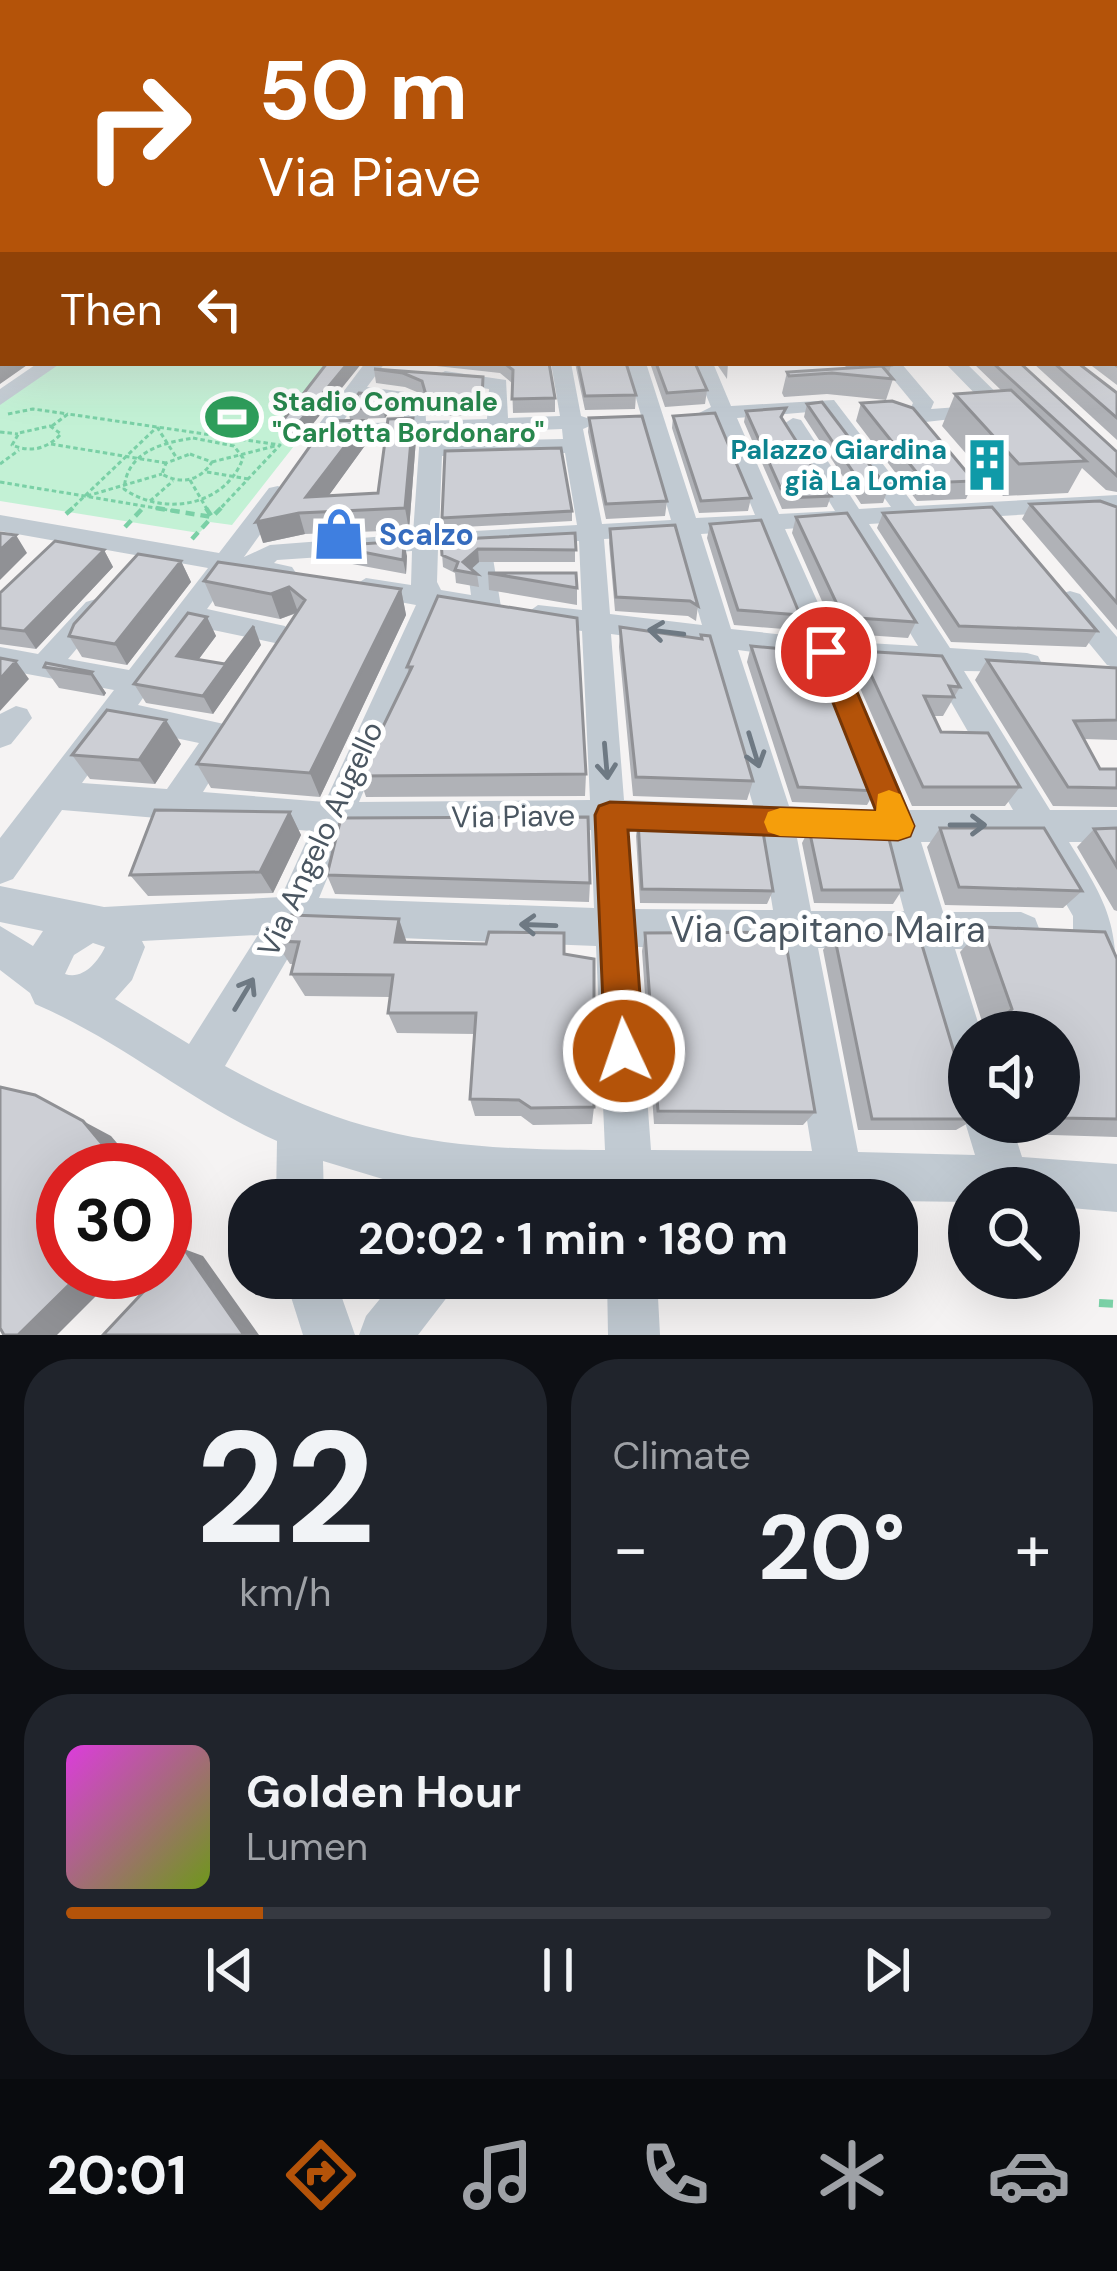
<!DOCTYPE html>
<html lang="en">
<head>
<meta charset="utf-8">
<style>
	body { margin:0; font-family:"DM Sans",sans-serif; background:#20242c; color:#f1f3f6; height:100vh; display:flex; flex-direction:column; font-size:45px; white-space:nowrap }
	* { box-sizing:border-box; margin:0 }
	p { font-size:39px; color:#9ea1a6 }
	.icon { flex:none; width:66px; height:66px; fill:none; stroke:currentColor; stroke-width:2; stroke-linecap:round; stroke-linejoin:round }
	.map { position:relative; height:1335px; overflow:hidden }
	.sheet { display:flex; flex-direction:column; gap:24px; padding:24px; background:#0d0f14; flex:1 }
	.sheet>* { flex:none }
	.guide { position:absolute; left:0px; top:0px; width:1119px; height:366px; box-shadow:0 12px 48px #0002; background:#b45309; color:#fff; overflow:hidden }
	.controls { position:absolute; left:948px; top:1011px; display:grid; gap:24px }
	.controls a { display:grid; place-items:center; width:132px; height:132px; border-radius:50%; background:#171b24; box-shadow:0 12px 48px #0002; font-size:60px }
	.speed { position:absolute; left:36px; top:1143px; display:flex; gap:24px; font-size:60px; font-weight:700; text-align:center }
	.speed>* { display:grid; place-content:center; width:156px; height:156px; border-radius:50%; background:#171b24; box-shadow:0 12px 48px #0002; line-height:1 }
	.speed .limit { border:18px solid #d22; background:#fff; color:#111 }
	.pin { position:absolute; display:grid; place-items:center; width:102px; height:102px; color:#fff; margin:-51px; border:6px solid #fff; border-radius:50%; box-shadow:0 3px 12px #0007 }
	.me { position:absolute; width:132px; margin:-66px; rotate:357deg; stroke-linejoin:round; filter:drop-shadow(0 0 9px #0008) }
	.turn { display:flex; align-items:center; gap:42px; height:252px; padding:0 60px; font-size:54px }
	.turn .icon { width:156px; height:156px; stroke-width:2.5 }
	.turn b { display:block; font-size:84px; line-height:102px }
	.then { display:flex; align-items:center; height:114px; padding:0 60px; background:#0003; gap:24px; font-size:45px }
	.big { font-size:90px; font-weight:700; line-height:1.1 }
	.sheet .card { flex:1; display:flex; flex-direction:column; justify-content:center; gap:18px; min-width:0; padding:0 42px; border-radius:48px; background:#20242c }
	.sheet .dial { align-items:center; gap:0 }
	.dial b { font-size:156px; line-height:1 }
	.song { display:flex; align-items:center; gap:36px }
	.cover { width:144px; height:144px; border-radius:18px; background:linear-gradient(135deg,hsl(300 70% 55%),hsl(80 70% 35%)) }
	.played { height:12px; border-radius:6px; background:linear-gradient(90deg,#b45309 20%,#363941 20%) }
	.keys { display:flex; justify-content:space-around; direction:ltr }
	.heat { display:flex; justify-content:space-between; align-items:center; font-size:66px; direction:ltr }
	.sheet .tiles { flex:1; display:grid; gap:24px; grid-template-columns:1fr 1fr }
	.card:last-child { grid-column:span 2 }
	.trip { position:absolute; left:228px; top:1179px; width:690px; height:120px; border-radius:48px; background:#171b24; box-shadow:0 12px 48px #0002; font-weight:700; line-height:120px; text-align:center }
	.tabs { display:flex; height:192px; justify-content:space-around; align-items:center; background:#090b0e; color:#9ea1a6 }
	.tabs .icon { width:84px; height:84px }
	.tabs .current { color:#b45309 }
	.tabs b { font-size:54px; color:#f1f3f6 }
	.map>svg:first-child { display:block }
	.green { fill:#c3f1d5 }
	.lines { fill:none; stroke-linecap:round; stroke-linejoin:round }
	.path-far2 { stroke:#7ad0a6; stroke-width:3; stroke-dasharray:4.5 3; stroke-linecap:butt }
	.path-far1 { stroke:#7ad0a6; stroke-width:4.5; stroke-dasharray:9 6; stroke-linecap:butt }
	.path { stroke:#7ad0a6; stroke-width:8; stroke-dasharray:14 9; stroke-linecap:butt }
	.minor { fill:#c1cad2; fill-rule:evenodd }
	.wall { fill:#b0b2b7 }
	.shaded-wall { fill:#909195 }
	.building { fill:#cdcfd5; stroke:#909195; stroke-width:3 }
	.oneway { stroke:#6e7983 }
	.route { fill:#b45309; stroke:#753606; stroke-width:3 }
	.slow { fill:#f59e0b }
	.labels { text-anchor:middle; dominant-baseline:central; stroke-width:10; stroke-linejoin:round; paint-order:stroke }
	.far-leisure-label { font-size:27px; font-weight:bold; fill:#27864d; stroke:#fff; text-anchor:start }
	.far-culture-label { font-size:27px; font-weight:bold; fill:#0d838f; stroke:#fff; text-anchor:end }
	.shop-label { font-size:30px; font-weight:bold; fill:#366cbe; stroke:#fff; text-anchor:start }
	.street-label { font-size:30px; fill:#4a5661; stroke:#fff }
	.near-street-label { font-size:36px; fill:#4a5661; stroke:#fff }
</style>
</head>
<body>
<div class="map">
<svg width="1117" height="1335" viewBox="0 0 1117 1335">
	<rect width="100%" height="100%" fill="#f5f3f3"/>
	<path class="green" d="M54,363H359L232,525L210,522L199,533L0,501V403Z"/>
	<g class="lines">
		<path class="path-far2" d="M8,414L33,409L68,414
			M50,426L61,434C47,449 31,453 12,445L19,433Z
			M52,426L68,414L280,445L218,511
			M157,427L176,457
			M0,432L18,434
			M193,438L234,446L243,458C226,506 164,517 124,489C127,452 161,443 193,438Z
			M51,444L166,463
			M190,454L212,462C200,481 181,485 162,474L166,463Z
			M212,462L275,446
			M0,464L19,450
			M207,472L249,479
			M190,480L208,511
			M0,482L174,511
			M87,496L162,474
			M150,501L173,481
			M69,511L157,427"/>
		<path class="path-far1" d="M156,508L212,517
			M206,508L212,517L221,508
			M66,514L73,508
			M125,527L142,509
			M192,539L212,517"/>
		<path class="path" d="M1099,1303L1117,1304"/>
		<path class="minor" d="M38,363H61L0,405V389Z
			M365,363H385L367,387L412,393L425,403L426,421L487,419L489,389L438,381L435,377L445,371L506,380L508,418L560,416L551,363H571L581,416L599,422L583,429L602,524L671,520L626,363H646L696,518L755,515L716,420L697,414L711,407L693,363H713L731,406L834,400L915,506L1117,495V509L869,524L950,648L1027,653L1038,656L1042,664L1038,672L964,671L1050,810H1117V842H1069C1113,912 1117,925 1117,1008L1103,1002L1073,934V916L1030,842H921L943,912H1021L1035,918L1040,931L1035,944L1021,950L955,949L981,1032H969V1085L954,1078L947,1063L915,949L818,948L858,1152L975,1155L965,1122L969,1113V1122H1011L1022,1157L1117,1164V1212L1059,1207V1188H969V1202L497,1196L396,1183L323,1161L324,1200H276L277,1141C192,1103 120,1040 35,1004L30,993L0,970V926L33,946L43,931L0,922V886L104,907L281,897L311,831L62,810L13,879L0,884V838L114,690L0,669V647L38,654L86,602L96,599L110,609L68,659L129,670L208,568L0,531V515L219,553L269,488L278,486L290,493L244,557L270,545L413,534L420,434L331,437L318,447L307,440ZM359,399L400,403L404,406V422L341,424ZM821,411L891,507L859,509L801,420L793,418L782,425L835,511L779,514L737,418ZM562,429L563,439L442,442L443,434ZM565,453L577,525L439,533L442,456ZM844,525L918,646L835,641L785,529ZM761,530L804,637L731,629L701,534ZM676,535L702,625L610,614L604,539ZM579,541L582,610L538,605L524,615L538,625L582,631L590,800L359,802L441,609L487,617L501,607L491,546ZM465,548L471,595L441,590L437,582L438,549ZM412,551L411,585L366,578L352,587L356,594L416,605L325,802L203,792L238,735L233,726L138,705L194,626L275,643L285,640L289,633L285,626L207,609L233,573L283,582L296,573L292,567L274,563L277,560ZM611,634L708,647L753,805L624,800ZM738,650L813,660L874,810L789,806ZM844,663L932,669L1013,810H909ZM122,727L128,728L199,743L167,789L82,783ZM591,830L594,908L319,898L346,833ZM627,831L761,836L773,910L633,909ZM797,838L885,841L904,911H811ZM302,934L596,946L605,1150C454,1150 359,1141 225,1066ZM258,935L189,1044L115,999L132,980L145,947L142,941ZM93,943L105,947C98,962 83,980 65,974L74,955ZM636,947L779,948L812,1151L651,1150Z
			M880,363H901L934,402L931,409L986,405L945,363H966L1022,418L1011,424L995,414L917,423L874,412V404L910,409L913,403Z
			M1070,591L1080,594L1117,637V668L1107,665L1060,608L1056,601L1060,594Z
			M16,706L27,709L32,718L11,744L0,748V714Z
			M285,1278H335L355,1335H303Z
			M397,1278H455L448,1296L418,1335H359L366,1316Z
			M607,1278H657L660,1335H608Z"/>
	</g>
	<path class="wall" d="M1117,222V385L1088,363H1116Z
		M327,363L300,440L284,438L280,424Z
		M409,363H549L555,398V412L513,413L512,383L500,373Z
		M575,363H626L636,395L635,409L585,410Z
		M650,363H695L707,390L705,404L665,407Z
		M716,363H728L727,379Z
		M842,363H890L891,365L889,373L893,379L886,400L827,394L784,397L782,393L787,372L847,368Z
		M973,363H1020L1117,452V492L1106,490L1082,468L1068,493L1003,496L942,426L955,394L1002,391Z
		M1033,363H1078L1117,393V440Z
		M374,369L483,377V415L430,416L424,395L405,387L376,383Z
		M391,396L393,407L385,418L350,419L348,409Z
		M861,403L974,481L966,499L917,501L856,421Z
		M807,404L888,489L883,503L861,504L804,417Z
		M746,411L783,420L831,496L827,507L782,509L744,422Z
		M673,416L751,498L748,511L699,513L672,428Z
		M413,418L416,439L409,530L305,534L263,543L369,440L328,496L378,493Z
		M589,418L667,501L665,516L606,519L588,432Z
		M1030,504L1117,507V630L1022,519Z
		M572,511V521L444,528L442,518Z
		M883,513L1097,631L1086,647L951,642L877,528Z
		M796,517L916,622L908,638L836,633L792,533Z
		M710,524L800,615L796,630L734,625L707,538Z
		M610,529L698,606L696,621L688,616L615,611L609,543Z
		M575,533V562H479L471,569L477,574L479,587L456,583L455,573L443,567L441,540Z
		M332,546L407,556L406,574L336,561Z
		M104,550L113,567L36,649L0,644V593Z
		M181,561L191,582L127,665L82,657L69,636Z
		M488,573L577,588V605L489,590Z
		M204,581L401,589L406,615L320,797L211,788L197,764L297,613L280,619L215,606Z
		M438,596L586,774L585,796L366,797L359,776L409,673L407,667Z
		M207,617L216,636L198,660L225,664L261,645L213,714L146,703L134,684Z
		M620,627L700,639L701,635L753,781L747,800L633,796L619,647Z
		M751,646L875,791L867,805L792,802L747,662Z
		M860,651L960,687L943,716H934L941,732L1020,787L1005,806H912L852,670Z
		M987,660L1117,668V740L1084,739L1100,769H1117V807L1053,806L975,680Z
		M44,667L92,672L106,693L104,696L59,688Z
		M181,744L155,784L90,779L72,755Z
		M290,812L301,835L273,893L148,896L130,875Z
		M638,821L773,891L767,904L640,903L636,836Z
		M940,828L1082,891L1063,908L945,905L927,847Z
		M1117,828V911L1114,910L1077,847L1094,829Z
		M809,829L902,890L893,904L814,903L802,843Z
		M327,875L590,883L589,902L335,894Z
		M983,927L1117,959V1137L1020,1134L1015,1122H1059V1032H984L985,1031L960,952Z
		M645,933L815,1112L803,1125L654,1124L642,951Z
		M834,934L969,1102L970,1122L956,1130H858L823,950Z
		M275,941L407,943L564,954L594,1107L592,1124L533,1125L521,1116H475L470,1099L475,1034L397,1033L388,1013L390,997L305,996L291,974L293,964H290Z"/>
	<path class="shaded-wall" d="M3,363H30L0,384V365Z
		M348,363H362L300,440L296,426Z
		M391,396L393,407L385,418L383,408Z
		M413,418L416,439L409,530L405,508Z
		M365,420L369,440L317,512L306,497Z
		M299,513L305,534L263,543L256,522Z
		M16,535L27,553L0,580V550Z
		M404,541L407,556L406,574L403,560Z
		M478,549L479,562L467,573L463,562Z
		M104,550L113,567L36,649L24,631Z
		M181,561L191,582L127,665L115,644Z
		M289,587L298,612L280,619L271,594Z
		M401,589L406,615L320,797L310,773Z
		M207,617L216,636L187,675L177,656Z
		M254,626L261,645L213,714L203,696Z
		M16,661L29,679L0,711V679Z
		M92,672L106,693L104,696L90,674Z
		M166,720L181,744L155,784L139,760Z
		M290,812L301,835L273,893L260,872Z
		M399,919L407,943L395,942Z
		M83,1121L111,1136L140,1170H124Z
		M165,1200L177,1215L165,1227Z
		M184,1249L203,1256L259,1335H244Z
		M82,1272H120L57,1335H18Z"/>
	<path class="building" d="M2,222L3,363L0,365V235Z
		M1116,222H1117V366L1113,363H1116Z
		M327,363H348L296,426L280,424Z
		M504,363H549L555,398L512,399L513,370Z
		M578,363H626L636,395L585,396Z
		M656,363H695L707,390L667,393Z
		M858,363H890L891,365L862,367Z
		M993,363H1020L1117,452V476Z
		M1054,363H1078L1117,393V418Z
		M882,366L893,379L832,373L789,376L787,372Z
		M374,369L483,377L482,400L428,402L422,381L403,373Z
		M1011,390L1086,461L1019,464L955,394Z
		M359,393L391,396L383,408L348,409Z
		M892,401L913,408L974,481L925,483L861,403Z
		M822,402L888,489L866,491L807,404Z
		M786,408L781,417L831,496L785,498L746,411Z
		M715,413L751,498L701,501L673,416Z
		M642,416L667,501L606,504L589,418Z
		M413,418L405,508L299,513L256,522L328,421L365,420L306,497L378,493L388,419Z
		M561,448L572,511L442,518L445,451Z
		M1100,501L1117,507V603L1030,504Z
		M992,507L1097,631L959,626L883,513Z
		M847,513L916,622L843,617L796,517Z
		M761,520L800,615L738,610L710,524Z
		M675,525L698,606L690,601L616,597L610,529Z
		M0,533L16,535L0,550Z
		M575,533L576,550L478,549L463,562L477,574L455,570L458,562L442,555L441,540Z
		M55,541L104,550L24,631L0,628V593Z
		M404,541L403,560L332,546Z
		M138,554L181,561L115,644L69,636L74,624Z
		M218,562L401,589L310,773L197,764L305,600L289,587L271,594L204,581Z
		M488,573H576L577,588Z
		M438,596L577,618L586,774L359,776L412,667H407Z
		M188,613L207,617L177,656L225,664L254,626L203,696L134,684Z
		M620,627L702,639L701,635L710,636L753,781L636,777Z
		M751,646L817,652L875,791L798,787Z
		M860,651L942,656L960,687L949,686L954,697L924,696L941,732L988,733L1020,787H923Z
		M0,658L16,661L0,679Z
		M987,660L1117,668V720L1074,721L1100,769H1117V788L1068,787Z
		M46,663L92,672L90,674L44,667Z
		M107,710L166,720L139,760L72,755Z
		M155,810L290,812L260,872L130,875Z
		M588,817L590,883L327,875L341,818Z
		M638,821L762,826L773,891L642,889Z
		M940,828H1044L1082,891L959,887Z
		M1117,828V867L1094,829Z
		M809,829L887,831L902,890H822Z
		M291,915L399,919L395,942L486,944L489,932L564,933V954L594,959V1107L531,1108L519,1100L470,1099L476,1013H388L393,975L291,974L299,942L275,941Z
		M983,927L1105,932L1117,959V1119L1059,1118V1032H1011L1006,1015L1012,1009Z
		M784,932L815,1112L658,1111L645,933Z
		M834,934L919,935L969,1102V1119H872Z
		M0,1087L35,1095L83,1121L124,1170H63V1272H82L18,1335H4L0,1328Z
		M184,1249L244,1335H103L162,1272H165V1269Z"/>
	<defs><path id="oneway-shaft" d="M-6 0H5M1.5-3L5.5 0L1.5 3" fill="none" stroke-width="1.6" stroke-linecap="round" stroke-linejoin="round" transform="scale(3)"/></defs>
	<g class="oneway">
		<use href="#oneway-shaft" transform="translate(666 632) rotate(-173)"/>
		<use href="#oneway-shaft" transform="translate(754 750) rotate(73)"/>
		<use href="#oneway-shaft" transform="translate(606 761) rotate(85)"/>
		<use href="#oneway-shaft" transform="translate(968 825)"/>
		<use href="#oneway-shaft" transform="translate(538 925) rotate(-178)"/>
		<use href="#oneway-shaft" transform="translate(244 994) rotate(-59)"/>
	</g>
	<linearGradient id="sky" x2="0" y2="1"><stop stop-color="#85c3ea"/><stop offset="0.54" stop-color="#fafafa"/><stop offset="1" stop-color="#fafafa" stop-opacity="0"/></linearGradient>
	<rect width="1117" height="409" fill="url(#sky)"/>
	<path class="route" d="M826,642L840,652L914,826L910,836L898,840L628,830L644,1051L638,1065L624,1070L610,1065L605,1051L595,815L599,806L610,802L876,811L813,652Z"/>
	<path class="slow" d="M889,790L900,794L914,826L910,836L898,840L780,836L768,832L764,822L768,812L780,808L876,811L878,794Z"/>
	<defs>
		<g id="stadium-bare" transform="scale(4.14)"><path d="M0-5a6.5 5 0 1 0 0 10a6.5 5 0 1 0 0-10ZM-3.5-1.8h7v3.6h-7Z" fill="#2e9e5b" stroke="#fff" stroke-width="2.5" paint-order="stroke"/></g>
		<g id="building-bare" transform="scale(4.14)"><path d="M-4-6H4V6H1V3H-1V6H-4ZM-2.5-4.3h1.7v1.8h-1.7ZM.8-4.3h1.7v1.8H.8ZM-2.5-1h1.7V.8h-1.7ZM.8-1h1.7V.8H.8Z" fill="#0f9aa8" stroke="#fff" stroke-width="2.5" paint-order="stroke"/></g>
		<g id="shop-bare" transform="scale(4.14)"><path d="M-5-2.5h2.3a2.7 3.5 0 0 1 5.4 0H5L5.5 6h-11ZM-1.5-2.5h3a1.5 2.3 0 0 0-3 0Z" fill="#3f7fe0" stroke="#fff" stroke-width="2.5" paint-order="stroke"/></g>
	</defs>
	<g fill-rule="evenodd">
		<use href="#stadium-bare" x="232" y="417"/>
		<use href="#building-bare" x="987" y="465"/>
		<use href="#shop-bare" x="339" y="534"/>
	</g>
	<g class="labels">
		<g class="far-leisure-label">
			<text x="272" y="401">Stadio Comunale<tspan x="272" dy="31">"Carlotta Bordonaro"</tspan></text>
		</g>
		<g class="far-culture-label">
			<text x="947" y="449">Palazzo Giardina<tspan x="947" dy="31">già La Lomia</tspan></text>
		</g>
		<g class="shop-label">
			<text x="379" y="534">Scalzo</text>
		</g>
		<g class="street-label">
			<text transform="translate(513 816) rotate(-1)">Via Piave</text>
			<text transform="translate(320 839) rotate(-65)">Via Angelo Augello</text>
		</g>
		<g class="near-street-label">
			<text x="828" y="929">Via Capitano Maira</text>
		</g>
	</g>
</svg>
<div class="controls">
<a><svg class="icon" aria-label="sound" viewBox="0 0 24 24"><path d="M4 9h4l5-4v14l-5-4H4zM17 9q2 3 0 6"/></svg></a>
<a><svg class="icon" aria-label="search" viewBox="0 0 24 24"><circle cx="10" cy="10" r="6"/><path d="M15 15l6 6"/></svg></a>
</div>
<div class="speed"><div class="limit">30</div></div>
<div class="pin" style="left:826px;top:652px;background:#d93025"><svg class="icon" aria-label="arrive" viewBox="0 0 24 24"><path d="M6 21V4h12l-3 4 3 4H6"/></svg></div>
<svg class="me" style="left:624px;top:1051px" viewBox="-20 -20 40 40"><circle r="17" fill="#b45309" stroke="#fff" stroke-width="3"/><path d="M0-11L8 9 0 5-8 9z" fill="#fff"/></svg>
<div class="trip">20:02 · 1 min · 180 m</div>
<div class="guide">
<div class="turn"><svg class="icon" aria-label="right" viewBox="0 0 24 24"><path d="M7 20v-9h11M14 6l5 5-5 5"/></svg><div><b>50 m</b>Via Piave</div></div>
<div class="then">Then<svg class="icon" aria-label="left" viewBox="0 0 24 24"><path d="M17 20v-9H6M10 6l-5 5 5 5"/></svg></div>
</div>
</div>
<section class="sheet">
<div class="tiles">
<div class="card dial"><b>22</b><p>km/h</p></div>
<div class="card"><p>Climate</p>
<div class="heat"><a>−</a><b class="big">20°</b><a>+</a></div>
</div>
<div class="card">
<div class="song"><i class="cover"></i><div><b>Golden Hour</b><p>Lumen</p></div></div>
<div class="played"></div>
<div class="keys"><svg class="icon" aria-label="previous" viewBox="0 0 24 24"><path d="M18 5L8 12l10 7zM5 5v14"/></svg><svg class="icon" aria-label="pause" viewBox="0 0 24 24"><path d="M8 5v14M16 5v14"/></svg><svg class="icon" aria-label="next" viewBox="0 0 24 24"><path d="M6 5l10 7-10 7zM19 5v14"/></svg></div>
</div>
</div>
</section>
<nav class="tabs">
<b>20:01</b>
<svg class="icon current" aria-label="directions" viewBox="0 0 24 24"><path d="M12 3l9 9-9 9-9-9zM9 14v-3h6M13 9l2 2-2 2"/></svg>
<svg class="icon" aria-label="music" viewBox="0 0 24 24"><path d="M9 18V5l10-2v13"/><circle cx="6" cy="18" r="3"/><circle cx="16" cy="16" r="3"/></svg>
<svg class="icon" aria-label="phone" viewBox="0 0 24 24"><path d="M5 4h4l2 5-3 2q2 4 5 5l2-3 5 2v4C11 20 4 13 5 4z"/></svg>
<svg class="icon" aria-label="climate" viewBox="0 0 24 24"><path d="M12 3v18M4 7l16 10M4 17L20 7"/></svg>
<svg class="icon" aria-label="car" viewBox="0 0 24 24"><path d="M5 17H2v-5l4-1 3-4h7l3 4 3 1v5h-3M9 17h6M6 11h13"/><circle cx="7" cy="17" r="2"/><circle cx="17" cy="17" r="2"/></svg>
</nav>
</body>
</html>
